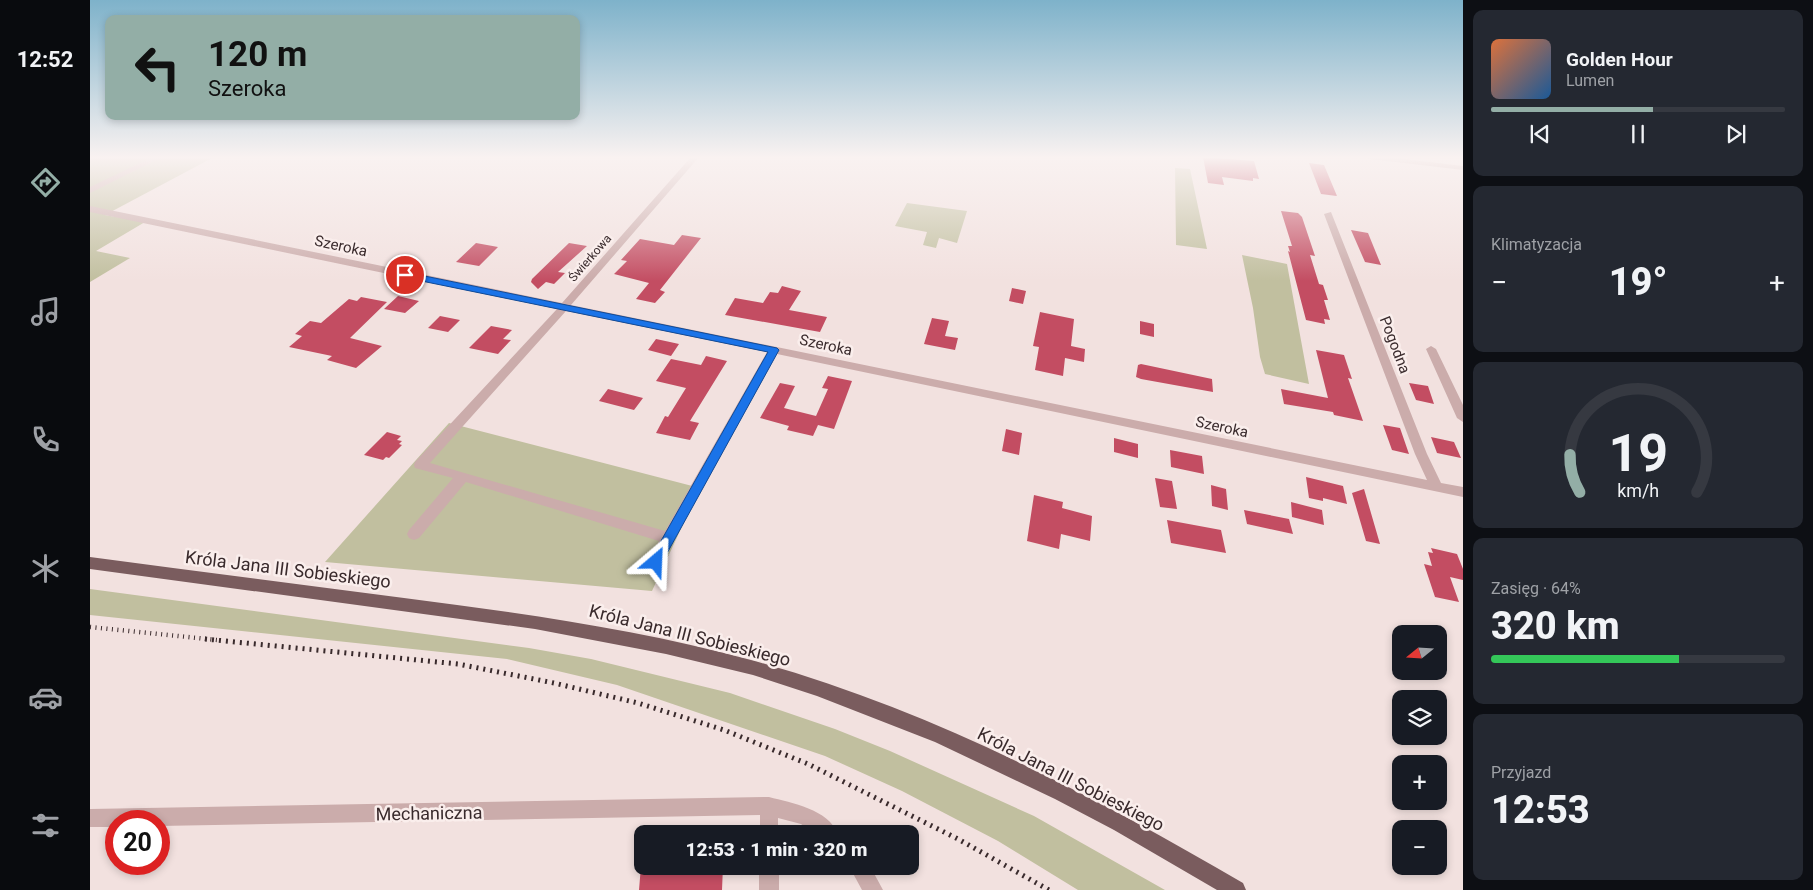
<!DOCTYPE html>
<html lang="pl">
<head>
<meta charset="utf-8">
<style>
	body { margin:0; font-family:Roboto,sans-serif; background:#242831; color:#f1f3f6; height:100vh; display:flex; flex-direction:column; font-size:19px; white-space:nowrap }
	* { box-sizing:border-box; margin:0 }
	p { font-size:16px; color:#9ea1a6 }
	.icon { flex:none; width:28px; height:28px; fill:none; stroke:currentColor; stroke-width:2; stroke-linecap:round; stroke-linejoin:round }
	.map { position:relative; flex:1; overflow:hidden }
	.sheet { display:flex; flex-direction:column; gap:10px; padding:10px; background:#0d0f14; width:350px }
	.sheet>* { flex:none }
	.banner { position:absolute; left:15px; top:15px; width:475px; height:105px; border-radius:10px; box-shadow:0 2px 8px #0003; background:#93aea6; color:#111; overflow:hidden }
	.needle { width:32px; rotate:252deg }
	.tools { position:absolute; left:1302px; top:625px; display:grid; gap:10px }
	.tools a { display:grid; place-items:center; width:55px; height:55px; border-radius:10px; background:#171b24; box-shadow:0 2px 8px #0003; font-size:25px }
	.speed { position:absolute; left:15px; top:810px; display:flex; gap:10px; font-size:25px; font-weight:700; text-align:center }
	.speed>* { display:grid; place-content:center; width:65px; height:65px; border-radius:50%; background:#171b24; box-shadow:0 2px 8px #0003; line-height:1 }
	.speed .limit { border:8px solid #d22; background:#fff; color:#111 }
	.pin { position:absolute; display:grid; place-items:center; width:42px; height:42px; color:#fff; margin:-21px; border:2px solid #fff; border-radius:50%; box-shadow:0 1px 5px #0007 }
	.me { position:absolute; width:55px; margin:-28px; rotate:26deg; stroke-linejoin:round; filter:drop-shadow(0 0 4px #0008) }
	.turn { display:flex; align-items:center; gap:18px; height:105px; padding:0 20px; font-size:22px }
	.turn .icon { width:65px; height:65px; stroke-width:2.5 }
	.turn b { display:block; font-size:35px; line-height:42px }
	.big { font-size:38px; font-weight:800; line-height:1.1 }
	.sheet .card { flex:1; display:flex; flex-direction:column; justify-content:center; gap:8px; min-width:0; padding:0 18px; border-radius:10px; background:#242831 }
	.sheet .dial { align-items:center; gap:0 }
	.dial svg { height:130px; overflow:visible; fill:none; stroke:#363941; stroke-width:7; stroke-linecap:round; text-anchor:middle }
	.dial text { fill:#f1f3f6; stroke:none }
	.song { display:flex; align-items:center; gap:15px }
	.cover { width:60px; height:60px; border-radius:8px; background:linear-gradient(135deg,hsl(20 70% 55%),hsl(210 70% 35%)) }
	.played { height:5px; border-radius:2px; background:linear-gradient(90deg,#93aea6 55%,#363941 55%) }
	.keys { display:flex; justify-content:space-around; direction:ltr }
	.heat { display:flex; justify-content:space-between; align-items:center; font-size:28px; direction:ltr }
	.charge { height:8px; border-radius:4px; background:linear-gradient(90deg,#34c759 64%,#363941 0) }
	.trip { position:absolute; left:544px; top:825px; width:285px; height:50px; border-radius:10px; background:#171b24; box-shadow:0 2px 8px #0003; font-weight:800; line-height:50px; text-align:center }
	main { display:flex; flex:1; min-height:0 }
	.tab-bar { display:flex; flex-direction:column; width:90px; justify-content:space-around; align-items:center; background:#090b0e; color:#9ea1a6 }
	.tab-bar .icon { width:35px; height:35px }
	.tab-bar .active { color:#93aea6 }
	.tab-bar b { font-size:22px; color:#f1f3f6 }
	.map>svg:first-child { display:block }
	.green { fill:#c1bf9f }
	.building { fill:#c34d62 }
	.lines { fill:none; stroke-linecap:round; stroke-linejoin:round }
	.minor { fill:#cbacab; fill-rule:evenodd }
	.major { fill:#7a5c5e; fill-rule:evenodd }
	.rail-far1 { stroke:#392a2c; stroke-width:4.5; stroke-dasharray:1 4.5; stroke-linecap:butt }
	.rail { stroke:#392a2c; stroke-width:5; stroke-dasharray:2 5; stroke-linecap:butt }
	.route { fill:#1a73e8; stroke:#114b97 }
	.labels { text-anchor:middle; dominant-baseline:central; stroke-width:5; stroke-linejoin:round; paint-order:stroke }
	.far-street-label { font-size:12px; fill:#392a2c; stroke:#faeeec }
	.street-label { font-size:15px; fill:#392a2c; stroke:#faeeec }
	.near-street-label { font-size:18px; fill:#392a2c; stroke:#faeeec }
</style>
</head>
<body>
<main>
<nav class="tab-bar">
<b>12:52</b>
<svg class="icon active" aria-label="directions" viewBox="0 0 24 24"><path d="M12 3l9 9-9 9-9-9zM9 14v-3h6M13 9l2 2-2 2"/></svg>
<svg class="icon" aria-label="music" viewBox="0 0 24 24"><path d="M9 18V5l10-2v13"/><circle cx="6" cy="18" r="3"/><circle cx="16" cy="16" r="3"/></svg>
<svg class="icon" aria-label="phone" viewBox="0 0 24 24"><path d="M5 4h4l2 5-3 2q2 4 5 5l2-3 5 2v4C11 20 4 13 5 4z"/></svg>
<svg class="icon" aria-label="climate" viewBox="0 0 24 24"><path d="M12 3v18M4 7l16 10M4 17L20 7"/></svg>
<svg class="icon" aria-label="car" viewBox="0 0 24 24"><path d="M5 17H2v-5l4-1 3-4h7l3 4 3 1v5h-3M9 17h6M6 11h13"/><circle cx="7" cy="17" r="2"/><circle cx="17" cy="17" r="2"/></svg>
<svg class="icon" aria-label="filters" viewBox="0 0 24 24"><path d="M4 7h16M4 17h16"/><circle cx="9" cy="7" r="2"/><circle cx="15" cy="17" r="2"/></svg>
</nav>
<div class="map">
<svg width="1373" height="890" viewBox="0 0 1373 890">
	<rect width="100%" height="100%" fill="#f2e1df"/>
	<path class="green" d="M0,157H124L15,215L55,222L6,251L40,258L0,282Z
		M1085,168L1100,169L1117,249L1086,245Z
		M817,203L877,211L867,243L849,238L846,248L833,245L837,232L805,226Z
		M1152,255L1197,264L1219,384L1175,374L1170,357L1163,308Z
		M359,423L610,488L562,591L235,562Z
		M0,589L439,648L501,659L640,693L745,729L800,751L944,816L1075,890H988L908,841L812,791L735,756L527,685L417,659L0,615Z"/>
	<path class="building" d="M1113,157L1164,161L1169,179L1163,178V181L1132,177L1134,185L1118,183Z
		M1219,163L1234,165L1247,196L1231,194Z
		M1191,211L1208,213L1212,217L1225,256L1220,255L1229,284L1233,285L1238,300H1234L1240,320L1234,319L1235,324L1216,320L1198,251L1200,252L1198,246H1202Z
		M1261,230L1278,233L1291,265L1275,262Z
		M592,235L611,238L570,290L575,292L565,303L546,299L559,283L524,274L537,261L531,260L550,239L584,245Z
		M386,243L408,247L389,266L366,262Z
		M479,243L497,246L468,272L475,273L464,284L456,282L448,289L441,282L442,279Z
		M692,286L711,291L699,310L737,317L730,332L635,315L645,298L673,303L680,292L688,293Z
		M922,288L936,291L933,304L919,301Z
		M308,296L329,301L315,313L294,309Z
		M271,297L297,302L260,338L292,346L266,368L237,360L242,356L199,347L212,336L205,334L220,321L231,323L259,299L267,301Z
		M950,312L984,319L981,346L995,349L994,362L975,358L973,376L945,370L949,347L943,346Z
		M350,316L370,320L358,332L338,328Z
		M842,318L859,321L855,336L868,338L865,350L834,344Z
		M1050,321L1064,324V337L1050,334Z
		M401,326L422,330L413,339L421,340L408,354L379,348Z
		M566,339L580,342L589,344L581,356L558,350Z
		M1226,350L1254,355L1262,379L1258,378L1273,421L1244,415L1243,412L1194,404L1191,389L1238,398Z
		M616,356L637,361L600,421L609,423L600,440L566,433L575,416L578,417L596,388L566,381L581,359L611,365Z
		M1051,364L1122,379L1123,392L1051,379L1046,377L1048,365Z
		M738,376L762,381L744,429L728,425L723,436L697,430L699,426L670,418L690,383L705,386L694,408L726,416L738,389L732,388Z
		M1319,383L1338,386L1344,404L1326,400Z
		M518,389L553,398L544,410L509,401Z
		M1293,425L1310,428L1319,454L1302,450Z
		M916,429L932,433L929,455L912,451Z
		M297,432L311,436L307,440L312,441L309,444L312,445L299,458L296,457L293,460L274,455Z
		M1341,437L1364,442L1371,458L1347,453Z
		M1024,438L1048,444V458L1024,452Z
		M1080,450L1112,456L1114,474L1081,467Z
		M1216,477L1253,486L1257,504L1233,498V501L1219,498Z
		M1065,478L1082,481L1087,509L1070,507Z
		M1121,485L1136,489L1138,510L1122,506Z
		M1274,489L1290,544L1276,541L1262,493Z
		M944,495L973,502L972,508L1002,516L1000,541L971,534L969,549L937,541Z
		M1201,502L1232,510L1234,525L1202,517Z
		M1154,510L1199,519L1203,534L1157,524Z
		M1077,520L1131,530L1136,553L1081,543Z
		M1341,548L1367,554L1373,569V580L1360,577L1369,602L1345,597L1334,564L1342,566L1338,552L1343,553Z
		M551,866H633L632,890H549Z"/>
	<g class="lines">
		<path class="minor" d="M63,157H72L0,193V187Z
			M601,157H609L481,305L1337,480L1325,454L1234,214L1241,212L1337,454L1351,483L1373,487V497L687,354L570,566L565,568L560,566L558,562L569,541L376,482L329,538L324,540L319,538L317,534L319,530L363,478L325,468L324,465L325,462L467,309L0,212V206L472,303ZM476,311L677,352L575,531L340,463Z
			M1276,157H1297L1373,166V170L1280,159Z
			M1341,346L1346,349L1373,405V422L1367,418L1336,349Z
			M679,797C702,803 738,809 748,834H724L711,824L688,818V834H670V815L69,826V821H26V827H0V809Z
			M669,866H689V890H669Z
			M759,866H780L793,890H772Z"/>
		<path class="major" d="M0,557C105,571 209,584 314,598C431,613 547,629 661,660C836,708 997,792 1153,883L1156,890H1127L1024,830L965,799L845,742L727,696L663,675L576,654L445,629L0,569Z"/>
		<path class="rail-far1" d="M0,627L127,640"/>
		<path class="rail" d="M115,639L368,664L464,683L548,703L634,730L718,764L868,839L959,890"/>
	</g>
	<linearGradient id="sky" x2="0" y2="1"><stop stop-color="#7eb2ca"/><stop offset="0.56" stop-color="#f9f2f1"/><stop offset="1" stop-color="#f9f2f1" stop-opacity="0"/></linearGradient>
	<rect width="1373" height="281" fill="url(#sky)"/>
	<path class="route" d="M315,272L687,348L689,350L570,566L566,568L561,566L559,562L678,352L312,277L311,275Z"/>
	<g class="labels">
		<g class="far-street-label">
			<text transform="translate(500 258) rotate(-49)">Świerkowa</text>
		</g>
		<g class="street-label">
			<text transform="translate(251 246) rotate(12)">Szeroka</text>
			<text transform="translate(736 345) rotate(12)">Szeroka</text>
			<text transform="translate(1305 345) rotate(69)">Pogodna</text>
			<text transform="translate(1132 427) rotate(12)">Szeroka</text>
		</g>
		<g class="near-street-label">
			<text transform="translate(198 569) rotate(7)">Króla Jana III Sobieskiego</text>
			<text transform="translate(600 635) rotate(14)">Króla Jana III Sobieskiego</text>
			<text transform="translate(981 779) rotate(27)">Króla Jana III Sobieskiego</text>
			<text transform="translate(339 813) rotate(-1)">Mechaniczna</text>
		</g>
	</g>
</svg>
<div class="tools">
<a><svg class="needle" viewBox="-14 -14 28 28"><path d="M0-13l5 13h-10z" fill="#e53935"/><path d="M0 13l5-13h-10z" fill="#9ea1a6"/></svg></a>
<a><svg class="icon" aria-label="layers" viewBox="0 0 24 24"><path d="M12 4l9 5-9 5-9-5zM3 14l9 5 9-5"/></svg></a>
<a>+</a>
<a>−</a>
</div>
<div class="speed"><div class="limit">20</div></div>
<div class="pin" style="left:315px;top:275px;background:#d93025"><svg class="icon" aria-label="arrive" viewBox="0 0 24 24"><path d="M6 21V4h12l-3 4 3 4H6"/></svg></div>
<svg class="me" style="left:566px;top:562px" viewBox="-20 -20 40 40"><path d="M0-17L14 15 0 8-14 15z" fill="#1a73e8" stroke="#fff" stroke-width="4"/></svg>
<div class="trip">12:53 · 1 min · 320 m</div>
<div class="banner">
<div class="turn"><svg class="icon" aria-label="left" viewBox="0 0 24 24"><path d="M17 20v-9H6M10 6l-5 5 5 5"/></svg><div><b>120 m</b>Szeroka</div></div>
</div>
</div>
<section class="sheet">
<div class="card">
<div class="song"><i class="cover"></i><div><b>Golden Hour</b><p>Lumen</p></div></div>
<div class="played"></div>
<div class="keys"><svg class="icon" aria-label="previous" viewBox="0 0 24 24"><path d="M18 5L8 12l10 7zM5 5v14"/></svg><svg class="icon" aria-label="pause" viewBox="0 0 24 24"><path d="M8 5v14M16 5v14"/></svg><svg class="icon" aria-label="next" viewBox="0 0 24 24"><path d="M6 5l10 7-10 7zM19 5v14"/></svg></div>
</div>
<div class="card"><p>Klimatyzacja</p>
<div class="heat"><a>−</a><b class="big">19°</b><a>+</a></div>
</div>
<div class="card dial"><svg viewBox="0 0 100 80">
<path d="M14 69A42 42 0 1 1 86 69"/>
<path d="M14 69A42 42 0 0 1 8 46" stroke="#93aea6"/>
<text x="50" y="56" font-size="32" font-weight="700">19</text>
<text x="50" y="72" font-size="11">km/h</text>
</svg></div>
<div class="card"><p>Zasięg · 64%</p><b class="big">320 km</b><div class="charge"></div></div>
<div class="card"><p>Przyjazd</p><b class="big">12:53</b></div>
</section>
</main>
</body>
</html>
